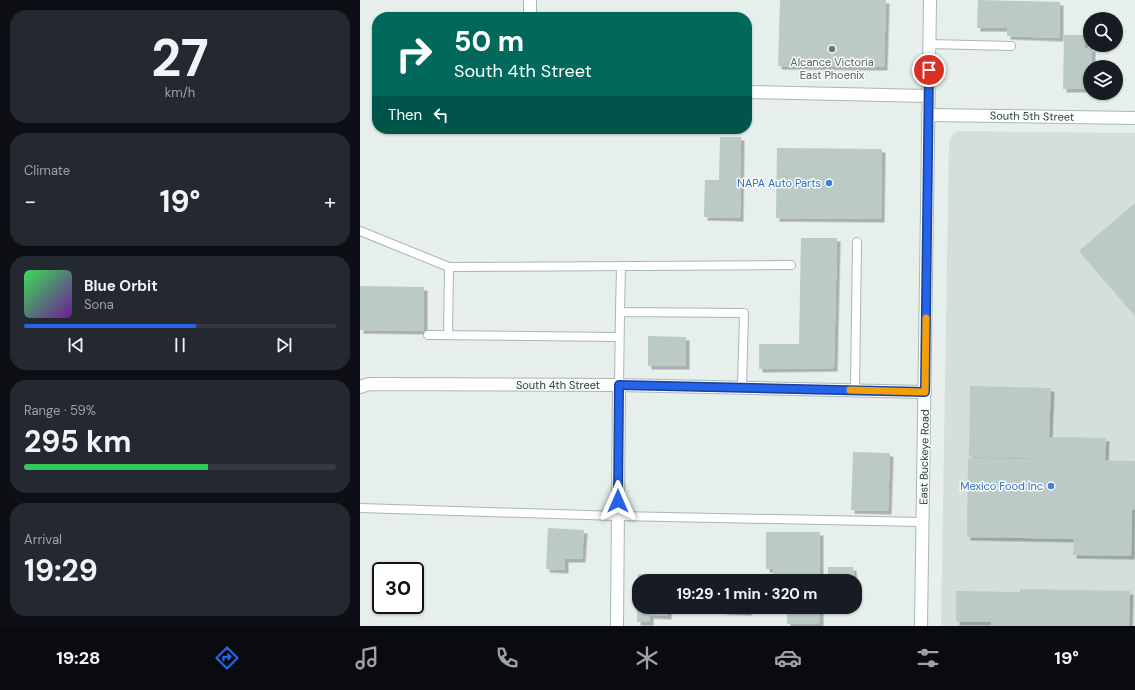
<!DOCTYPE html>
<html lang="en">
<head>
<meta charset="utf-8">
<style>
	body { margin:0; font-family:"DM Sans",sans-serif; background:#242831; color:#f1f3f6; height:100vh; display:flex; flex-direction:column; font-size:15px; white-space:nowrap }
	* { box-sizing:border-box; margin:0 }
	p { font-size:13px; color:#9ea1a6 }
	.icon { flex:none; width:22px; height:22px; fill:none; stroke:currentColor; stroke-width:2; stroke-linecap:round; stroke-linejoin:round }
	.map { position:relative; flex:1; overflow:hidden }
	.side { display:flex; flex-direction:column; gap:10px; padding:10px; background:#0d0f14; width:360px }
	.side>* { flex:none }
	.top-card { position:absolute; left:12px; top:12px; width:380px; height:122px; border-radius:16px; box-shadow:0 1px 3px #0004; background:#00695c; color:#fff; overflow:hidden }
	.tools { position:absolute; left:723px; top:12px; display:grid; gap:8px }
	.tools a { display:grid; place-items:center; width:40px; height:40px; border-radius:50%; background:#171b24; box-shadow:0 1px 3px #0004; font-size:20px }
	.speed { position:absolute; left:12px; top:562px; display:flex; gap:8px; font-size:20px; font-weight:700; text-align:center }
	.speed>* { display:grid; place-content:center; width:52px; height:52px; border-radius:50%; background:#171b24; box-shadow:0 1px 3px #0004; line-height:1 }
	.speed .limit { border:2px solid #111; border-radius:6px; background:#fff; color:#111 }
	.pin { position:absolute; display:grid; place-items:center; width:34px; height:34px; color:#fff; margin:-17px; border:2px solid #fff; border-radius:50%; box-shadow:0 1px 4px #0007 }
	.me { position:absolute; width:44px; margin:-22px; rotate:0deg; stroke-linejoin:round; filter:drop-shadow(0 0 3px #0008) }
	.turn { display:flex; align-items:center; gap:14px; height:84px; padding:0 16px; font-size:18px }
	.turn .icon { width:52px; height:52px; stroke-width:2.5 }
	.turn b { display:block; font-size:28px; line-height:34px }
	.then { display:flex; align-items:center; height:38px; padding:0 16px; background:#0003; gap:8px; font-size:15px }
	.big { font-size:30px; font-weight:700; line-height:1.1 }
	.side .card { flex:1; display:flex; flex-direction:column; justify-content:center; gap:6px; min-width:0; padding:0 14px; border-radius:16px; background:#242831 }
	.side .dial { align-items:center; gap:0 }
	.dial b { font-size:52px; line-height:1 }
	.song { display:flex; align-items:center; gap:12px }
	.cover { width:48px; height:48px; border-radius:6px; background:linear-gradient(135deg,hsl(130 70% 55%),hsl(280 70% 35%)) }
	.played { height:4px; border-radius:2px; background:linear-gradient(90deg,#2563eb 55%,#363941 55%) }
	.keys { display:flex; justify-content:space-around; direction:ltr }
	.heat { display:flex; justify-content:space-between; align-items:center; font-size:22px; direction:ltr }
	.charge { height:6px; border-radius:3px; background:linear-gradient(90deg,#34c759 59%,#363941 0) }
	.trip { position:absolute; left:272px; top:574px; width:230px; height:40px; border-radius:16px; background:#171b24; box-shadow:0 1px 3px #0004; font-weight:700; line-height:40px; text-align:center }
	.menu { display:flex; height:64px; justify-content:space-around; align-items:center; background:#090b0e; color:#9ea1a6 }
	.menu .icon { width:28px; height:28px }
	.menu .active { color:#2563eb }
	.menu b { font-size:18px; color:#f1f3f6 }
	main { display:flex; flex:1; min-height:0 }
	.map>svg:first-child { display:block }
	.built { fill:#d4dfda }
	.building { fill:#bbcac4; filter:url(#shadow) }
	.lines { fill:none; stroke-linecap:round; stroke-linejoin:round }
	.service-casing { stroke:#a8b8b2; stroke-width:10 }
	.minor-casing { stroke:#a8b8b2; stroke-width:14 }
	.secondary-casing { stroke:#a4bbb3; stroke-width:14 }
	.service { stroke:#fff; stroke-width:8 }
	.minor { stroke:#fff; stroke-width:12 }
	.secondary { stroke:#fff; stroke-width:12 }
	.route-casing { stroke:#184099; stroke-width:10 }
	.route { stroke:#2563eb; stroke-width:7 }
	.slow { stroke:#f59e0b; stroke-width:7 }
	.worship-dot { fill:#6b7280; stroke:#f7fbf9; stroke-width:1.5 }
	.shop-dot { fill:#3f7fe0; stroke:#f7fbf9; stroke-width:1.5 }
	.labels { text-anchor:middle; dominant-baseline:central; stroke-width:3; stroke-linejoin:round; paint-order:stroke }
	.worship-label { font-size:11px; fill:#5b616d; stroke:#f7fbf9 }
	.street-label { font-size:11px; fill:#24423a; stroke:#f7fbf9 }
	.shop-label { font-size:11px; fill:#366cbe; stroke:#f7fbf9; text-anchor:end }
</style>
</head>
<body>
<main>
<section class="side">
<div class="card dial"><b>27</b><p>km/h</p></div>
<div class="card"><p>Climate</p>
<div class="heat"><a>−</a><b class="big">19°</b><a>+</a></div>
</div>
<div class="card">
<div class="song"><i class="cover"></i><div><b>Blue Orbit</b><p>Sona</p></div></div>
<div class="played"></div>
<div class="keys"><svg class="icon" aria-label="previous" viewBox="0 0 24 24"><path d="M18 5L8 12l10 7zM5 5v14"/></svg><svg class="icon" aria-label="pause" viewBox="0 0 24 24"><path d="M8 5v14M16 5v14"/></svg><svg class="icon" aria-label="next" viewBox="0 0 24 24"><path d="M6 5l10 7-10 7zM19 5v14"/></svg></div>
</div>
<div class="card"><p>Range · 59%</p><b class="big">295 km</b><div class="charge"></div></div>
<div class="card"><p>Arrival</p><b class="big">19:29</b></div>
</section>
<div class="map">
<svg width="775" height="626" viewBox="0 0 775 626">
	<defs>
		<filter id="shadow"><feDropShadow dx="3.5" dy="3.5" stdDeviation="0" flood-color="#0004"/></filter>
	</defs>
	<rect width="100%" height="100%" fill="#e6efeb"/>
	<path class="built" d="M598,131L775,133V626H581L589,143L592,135Z"/>
	<path class="building" d="M420,0H526L524,67L418,66Z
		M618,0L700,2V38L647,36V28H617Z
		M704,35H725V48H732V67H730V89H703Z
		M360,137H381L380,218L344,217L345,180H359Z
		M417,148L522,149L521,219L416,218Z
		M775,203V316L719,251Z
		M441,238H477L474,368L399,369V344H439Z
		M0,286L64,287V331L0,330Z
		M288,336L326,337V366H288Z
		M610,386L691,388L689,437L746,438L745,460L609,457Z
		M493,452L530,453L528,511L491,510Z
		M608,458L775,461V510H772L771,556L713,555L714,539L607,537Z
		M188,528L224,530L222,559H205V570L186,569Z
		M406,532H460V581H413V569H406Z
		M468,567H493L494,581H468Z
		M278,574L310,575L309,581H278Z
		M365,576L389,577V581H365Z
		M329,578L351,579V581H329Z
		M660,589L770,591L769,626H659L631,625V622H596V591L660,592Z
		M278,592H279V607H308V616L290,615V622H277Z
		M364,607H388V612L363,611Z
		M427,607H460V623L427,624Z"/>
	<g class="lines">
		<g class="service-casing">
			<path id="service" d="M569,44L651,46
				M0,231L89,267L431,265
				M260,312L261,266
				M68,335L259,337
				M88,335L89,267
				M259,385L260,312L384,313L382,388
				M495,390L497,242
				M0,508L258,516L562,522"/>
		</g>
		<g class="minor-casing">
			<path id="minor" d="M170,17V0
				M387,92L568,96
				M568,115L775,118
				M0,387L9,384L259,385L565,392
				M257,626L259,385"/>
		</g>
		<g class="secondary-casing">
			<path id="secondary" d="M561,626L570,0"/>
		</g>
		<use href="#service" class="service"/>
		<use href="#minor" class="minor"/>
		<use href="#secondary" class="secondary"/>
	</g>
	<g class="lines">
		<g class="route-casing">
			<path id="route" d="M258,501L259,385L565,392L569,70"/>
		</g>
		<use href="#route" class="route"/>
		<path class="slow" d="M490,390L565,392L566,318"/>
	</g>
	<circle class="worship-dot" cx="472" cy="49" r="4"/>
	<g class="shop-dot">
		<circle cx="469" cy="183" r="4"/>
		<circle cx="691" cy="486" r="4"/>
	</g>
	<g class="labels">
		<g class="worship-label">
			<text x="472" y="62">Alcance Victoria<tspan x="472" dy="13">East Phoenix</tspan></text>
		</g>
		<g class="street-label">
			<text transform="translate(672 116) rotate(1)">South 5th Street</text>
			<text x="198" y="385">South 4th Street</text>
			<text transform="translate(564 457) rotate(-89)">East Buckeye Road</text>
		</g>
		<g class="shop-label">
			<text x="461" y="183">NAPA Auto Parts</text>
			<text x="683" y="486">Mexico Food Inc</text>
		</g>
	</g>
</svg>
<div class="tools">
<a><svg class="icon" aria-label="search" viewBox="0 0 24 24"><circle cx="10" cy="10" r="6"/><path d="M15 15l6 6"/></svg></a>
<a><svg class="icon" aria-label="layers" viewBox="0 0 24 24"><path d="M12 4l9 5-9 5-9-5zM3 14l9 5 9-5"/></svg></a>
</div>
<div class="speed"><div class="limit">30</div></div>
<div class="pin" style="left:569px;top:70px;background:#d93025"><svg class="icon" aria-label="arrive" viewBox="0 0 24 24"><path d="M6 21V4h12l-3 4 3 4H6"/></svg></div>
<svg class="me" style="left:258px;top:501px" viewBox="-20 -20 40 40"><path d="M0-17L14 15 0 8-14 15z" fill="#2563eb" stroke="#fff" stroke-width="4"/></svg>
<div class="trip">19:29 · 1 min · 320 m</div>
<div class="top-card">
<div class="turn"><svg class="icon" aria-label="right" viewBox="0 0 24 24"><path d="M7 20v-9h11M14 6l5 5-5 5"/></svg><div><b>50 m</b>South 4th Street</div></div>
<div class="then">Then<svg class="icon" aria-label="left" viewBox="0 0 24 24"><path d="M17 20v-9H6M10 6l-5 5 5 5"/></svg></div>
</div>
</div>
</main>
<nav class="menu">
<b>19:28</b>
<svg class="icon active" aria-label="directions" viewBox="0 0 24 24"><path d="M12 3l9 9-9 9-9-9zM9 14v-3h6M13 9l2 2-2 2"/></svg>
<svg class="icon" aria-label="music" viewBox="0 0 24 24"><path d="M9 18V5l10-2v13"/><circle cx="6" cy="18" r="3"/><circle cx="16" cy="16" r="3"/></svg>
<svg class="icon" aria-label="phone" viewBox="0 0 24 24"><path d="M5 4h4l2 5-3 2q2 4 5 5l2-3 5 2v4C11 20 4 13 5 4z"/></svg>
<svg class="icon" aria-label="climate" viewBox="0 0 24 24"><path d="M12 3v18M4 7l16 10M4 17L20 7"/></svg>
<svg class="icon" aria-label="car" viewBox="0 0 24 24"><path d="M5 17H2v-5l4-1 3-4h7l3 4 3 1v5h-3M9 17h6M6 11h13"/><circle cx="7" cy="17" r="2"/><circle cx="17" cy="17" r="2"/></svg>
<svg class="icon" aria-label="filters" viewBox="0 0 24 24"><path d="M4 7h16M4 17h16"/><circle cx="9" cy="7" r="2"/><circle cx="15" cy="17" r="2"/></svg>
<b>19°</b>
</nav>
</body>
</html>
